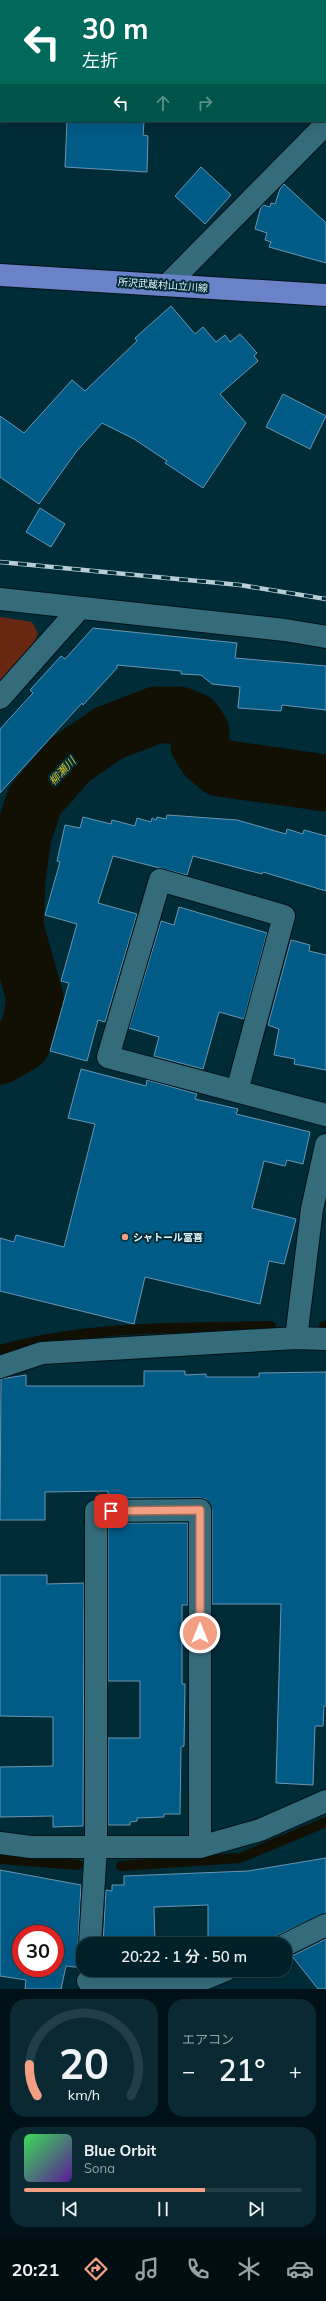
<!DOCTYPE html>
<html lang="ja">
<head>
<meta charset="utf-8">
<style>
	body { margin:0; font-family:Mulish,"Noto Sans JP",sans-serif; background:#0a2932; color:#f1f3f6; height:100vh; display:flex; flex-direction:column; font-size:15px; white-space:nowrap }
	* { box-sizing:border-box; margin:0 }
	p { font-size:13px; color:#95a3a8 }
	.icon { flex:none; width:22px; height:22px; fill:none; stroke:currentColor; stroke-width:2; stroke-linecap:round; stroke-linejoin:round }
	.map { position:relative; height:1989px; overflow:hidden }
	.details { display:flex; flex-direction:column; gap:10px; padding:10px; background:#001217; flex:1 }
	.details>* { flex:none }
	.banner { position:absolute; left:0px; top:0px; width:326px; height:122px; box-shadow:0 4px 16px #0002,0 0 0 1px #223e47; background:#00695c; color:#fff; overflow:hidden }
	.speed { position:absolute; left:12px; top:1925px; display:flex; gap:8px; font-size:20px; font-weight:700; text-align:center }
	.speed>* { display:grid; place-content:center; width:52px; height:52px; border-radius:50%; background:#00212a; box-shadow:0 4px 16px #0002,0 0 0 1px #223e47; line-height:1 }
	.speed .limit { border:6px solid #d22; background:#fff; color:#111 }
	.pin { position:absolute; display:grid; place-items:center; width:34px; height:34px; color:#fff; margin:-17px; border-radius:8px; box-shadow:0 2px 6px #0006 }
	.me { position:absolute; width:44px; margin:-22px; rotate:0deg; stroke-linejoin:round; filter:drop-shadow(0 0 3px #0008) }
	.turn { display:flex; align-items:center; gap:14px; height:84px; padding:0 16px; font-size:18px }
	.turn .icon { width:52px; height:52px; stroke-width:2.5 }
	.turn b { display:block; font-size:28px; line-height:34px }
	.lanes { display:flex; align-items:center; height:38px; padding:0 16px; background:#0003; justify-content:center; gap:20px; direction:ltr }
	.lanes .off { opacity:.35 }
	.big { font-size:30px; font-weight:600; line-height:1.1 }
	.details .widget { flex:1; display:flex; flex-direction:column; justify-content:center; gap:6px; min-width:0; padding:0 14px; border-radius:16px; background:#0a2932 }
	.details .dial { align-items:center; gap:0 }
	.dial svg { height:104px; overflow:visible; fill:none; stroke:#223e47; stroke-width:7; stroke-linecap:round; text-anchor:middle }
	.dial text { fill:#f1f3f6; stroke:none }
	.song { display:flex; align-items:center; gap:12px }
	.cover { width:48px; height:48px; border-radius:6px; background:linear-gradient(135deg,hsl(130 70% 55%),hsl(270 70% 35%)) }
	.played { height:4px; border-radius:2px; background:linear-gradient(90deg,#f39f83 65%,#223e47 65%) }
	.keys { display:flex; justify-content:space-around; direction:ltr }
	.heat { display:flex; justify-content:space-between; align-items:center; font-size:22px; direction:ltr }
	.details .tiles { flex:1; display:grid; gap:10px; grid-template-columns:1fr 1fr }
	.widget:last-child { grid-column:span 2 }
	.trip { position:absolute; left:76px; top:1937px; width:216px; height:40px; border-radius:16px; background:#00212a; box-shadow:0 4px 16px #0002,0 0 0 1px #223e47; font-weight:600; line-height:40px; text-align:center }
	.dock { display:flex; height:64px; justify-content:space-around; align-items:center; background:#000d11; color:#95a3a8 }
	.dock .icon { width:28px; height:28px }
	.dock .current { color:#f39f83 }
	.dock b { font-size:18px; color:#f1f3f6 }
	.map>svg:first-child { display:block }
	.green { fill:#682811 }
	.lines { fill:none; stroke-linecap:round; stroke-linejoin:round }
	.stream { stroke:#120f03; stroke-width:10 }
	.river { stroke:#120f03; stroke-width:57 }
	.building { fill:#005b87; stroke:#6b95b2; fill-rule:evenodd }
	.street-casing { stroke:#031217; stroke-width:24 }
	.primary-casing { stroke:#031217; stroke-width:24 }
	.street { stroke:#356c7c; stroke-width:22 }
	.primary { stroke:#6982c8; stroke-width:22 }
	.rail-casing { stroke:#b8ced5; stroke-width:4.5 }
	.rail { stroke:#002c38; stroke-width:3; stroke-dasharray:9; stroke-linecap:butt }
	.route-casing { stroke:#9e6755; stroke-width:10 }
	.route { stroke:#f39f83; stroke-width:7 }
	.poi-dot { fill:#f39f83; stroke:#002c38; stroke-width:1.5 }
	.labels { text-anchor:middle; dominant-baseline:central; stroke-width:4; stroke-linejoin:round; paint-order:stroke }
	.street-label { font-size:10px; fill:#e6f7fd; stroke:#002c38 }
	.poi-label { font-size:10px; font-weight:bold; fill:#e6f7fd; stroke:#002c38; text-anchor:start }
	.water-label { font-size:11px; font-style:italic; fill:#dac22a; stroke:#002c38 }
</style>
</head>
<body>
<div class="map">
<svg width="326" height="1989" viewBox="0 0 326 1989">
	<rect width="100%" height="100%" fill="#002c38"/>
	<path class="green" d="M0,617L32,622L38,633L34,643L0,681Z"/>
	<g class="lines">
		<path class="stream" d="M324,1326H326
			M0,1350C89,1325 180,1328 271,1326
			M0,1859L78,1865
			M121,1866L240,1858L326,1822"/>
		<path class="river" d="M0,1056L22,1043L31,1023L35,998L15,927L17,880L23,835L35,800L71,759L109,733L156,715H179L194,721L201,732L199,745L206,756L220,768L326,783"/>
	</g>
	<path class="building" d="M67,121L144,122L143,135L148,136L147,172L65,167Z
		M201,167L231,195L205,224L175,196Z
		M284,184L326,223V263L269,247L271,242L265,240L267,233L255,229L261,207L263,205L270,207L271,203L275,204L280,189Z
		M171,306L195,334L203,327L216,342L225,335L230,342L240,334L257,353L254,356L258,361L220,394L246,423L203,488L165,463L167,461L134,439L102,423L76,452L39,504L0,477V416L24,433L72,380L85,391L137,341L135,338Z
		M283,394L326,416L310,449L266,427Z
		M40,508L65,524L51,547L26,532Z
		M93,628L237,643L235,658L326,666V710L282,705L281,711L238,708L240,687L212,684L201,675L181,674V671L117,665V668L83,705L82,703L0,793V729L33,693L30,690L61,656L65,659Z
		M167,815L237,820L286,834L287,829L303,834L304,830L326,836V891L263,872L262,874L193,856L187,875L113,856L98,903L137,914L105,1022L98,1020L87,1061L50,1051L69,983L61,981L77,924L45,915L60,862L57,861L65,825L80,828L83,817L111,824L112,820L135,826L137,818L151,822L152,818L156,820L157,817L166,819Z
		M179,907L267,933L244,1019L219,1012L203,1069L154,1056L159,1037L129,1028L161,921L174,925Z
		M291,940L310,945L309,951L326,955V1070L294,1064L295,1059L274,1055L279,1029L268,1025Z
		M81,1069L146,1086L147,1080L197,1094L195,1099L238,1109L236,1114L310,1132L303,1164L287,1160L285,1166L264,1161L252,1208L296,1219L284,1264L269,1261L260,1304L145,1277L134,1324L0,1291V1238L14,1242L16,1235L64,1247L95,1124L68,1118Z
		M144,1371H185V1375L206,1374V1377H259V1373L326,1372V1706H324L323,1726H315L313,1785L276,1783L281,1604H212V1510L206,1499L200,1498H108V1491L45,1492V1520H0L1,1379L26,1375V1386H144Z
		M108,1523H188V1605H182V1684H185L184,1746L181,1747L180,1814H164V1817L137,1818V1821L130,1822V1825H108V1738H140V1681H108Z
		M0,1575H47V1584L84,1583L83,1826L53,1827V1816L0,1817V1767L53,1766V1717L0,1716Z
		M326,1858V1913L280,1934L274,1938L273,1944H208V1905L154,1907L155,1944H103L106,1890L112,1891V1885H124V1876L248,1871Z
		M0,1870L81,1885L78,1943L83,1954V1968L66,1966L61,1989H25L26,1980L0,1976ZM21,1934H55V1968H21Z
		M326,1939V1989H318L292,1956Z"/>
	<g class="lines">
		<g class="street-casing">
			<path id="street" d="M290,0L291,1
				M325,26L326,27
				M167,285L326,124
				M0,599L285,630L326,637
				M0,698L80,608
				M237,1091L284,916L160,880L108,1057L326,1115
				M296,1338L312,1209L326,1145
				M0,1367L42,1353L296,1338L326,1339
				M0,1843L31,1847H200L260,1830L326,1801
				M90,1944L96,1847V1511L200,1510V1847
				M285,1945L326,1925
				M88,1981L186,1986L226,1970"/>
		</g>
		<g class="primary-casing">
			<path id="primary" d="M0,275L326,295"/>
		</g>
		<use href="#street" class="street"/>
		<use href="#primary" class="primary"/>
		<g class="rail-casing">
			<path id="rail" d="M0,562L240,585L326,599"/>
		</g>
		<use href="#rail" class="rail"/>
	</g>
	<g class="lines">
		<g class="route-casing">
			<path id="route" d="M111,1511L200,1510V1633"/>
		</g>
		<use href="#route" class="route"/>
	</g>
	<circle class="poi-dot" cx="125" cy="1237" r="4"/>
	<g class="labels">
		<g class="street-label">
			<text transform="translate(163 285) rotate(4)">所沢武蔵村山立川線</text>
		</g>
		<g class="poi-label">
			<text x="133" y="1237">シャトール冨喜</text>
		</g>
		<g class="water-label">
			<text transform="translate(62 771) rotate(-47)">柳瀬川</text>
		</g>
	</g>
</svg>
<div class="speed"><div class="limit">30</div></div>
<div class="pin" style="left:111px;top:1511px;background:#d93025"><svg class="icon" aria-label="arrive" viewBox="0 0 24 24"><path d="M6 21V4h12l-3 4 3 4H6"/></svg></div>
<svg class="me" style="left:200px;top:1633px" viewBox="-20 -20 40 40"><circle r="17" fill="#f39f83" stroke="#fff" stroke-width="3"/><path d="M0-11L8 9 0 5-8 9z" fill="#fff"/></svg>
<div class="trip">20:22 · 1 分 · 50 m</div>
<div class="banner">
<div class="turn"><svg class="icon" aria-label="left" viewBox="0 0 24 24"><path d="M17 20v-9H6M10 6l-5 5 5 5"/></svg><div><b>30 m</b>左折</div></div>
<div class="lanes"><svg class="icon" aria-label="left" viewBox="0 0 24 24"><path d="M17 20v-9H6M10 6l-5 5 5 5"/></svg><svg class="icon off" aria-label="ahead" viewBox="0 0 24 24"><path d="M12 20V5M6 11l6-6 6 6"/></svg><svg class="icon off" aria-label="right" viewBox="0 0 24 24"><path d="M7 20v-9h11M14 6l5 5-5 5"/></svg></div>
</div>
</div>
<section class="details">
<div class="tiles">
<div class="widget dial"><svg viewBox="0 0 100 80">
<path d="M14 69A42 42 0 1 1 86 69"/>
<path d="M14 69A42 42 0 0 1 8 45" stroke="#f39f83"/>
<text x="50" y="56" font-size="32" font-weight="700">20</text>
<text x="50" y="72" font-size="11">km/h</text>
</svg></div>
<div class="widget"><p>エアコン</p>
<div class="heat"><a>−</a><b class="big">21°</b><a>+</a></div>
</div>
<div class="widget">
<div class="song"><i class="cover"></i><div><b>Blue Orbit</b><p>Sona</p></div></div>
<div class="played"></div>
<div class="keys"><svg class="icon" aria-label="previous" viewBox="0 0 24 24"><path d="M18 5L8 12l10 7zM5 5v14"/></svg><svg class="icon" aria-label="pause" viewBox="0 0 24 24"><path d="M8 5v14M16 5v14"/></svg><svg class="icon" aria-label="next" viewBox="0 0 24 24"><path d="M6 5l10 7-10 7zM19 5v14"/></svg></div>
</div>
</div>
</section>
<nav class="dock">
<b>20:21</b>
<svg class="icon current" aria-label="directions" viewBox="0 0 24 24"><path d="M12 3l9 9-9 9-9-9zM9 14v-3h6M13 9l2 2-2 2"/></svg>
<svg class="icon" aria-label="music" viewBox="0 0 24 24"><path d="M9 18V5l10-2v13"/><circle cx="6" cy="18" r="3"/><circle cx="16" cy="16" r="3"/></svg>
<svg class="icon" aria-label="phone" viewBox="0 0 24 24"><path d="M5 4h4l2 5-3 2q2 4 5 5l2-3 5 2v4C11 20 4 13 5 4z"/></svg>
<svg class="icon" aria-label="climate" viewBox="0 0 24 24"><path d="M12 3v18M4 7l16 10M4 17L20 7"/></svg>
<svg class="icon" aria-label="car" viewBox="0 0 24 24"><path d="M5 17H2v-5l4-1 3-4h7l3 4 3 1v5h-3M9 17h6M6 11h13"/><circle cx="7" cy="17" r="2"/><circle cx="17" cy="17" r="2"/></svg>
</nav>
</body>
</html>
